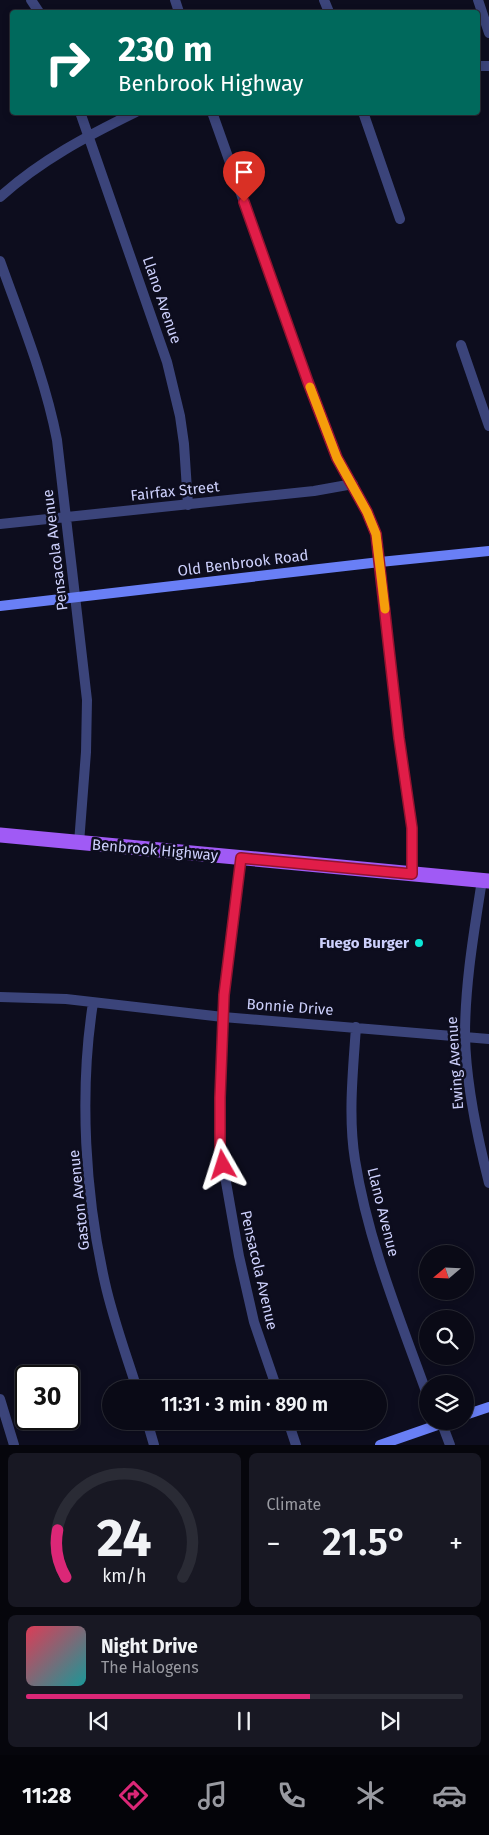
<!DOCTYPE html>
<html lang="en">
<head>
<meta charset="utf-8">
<style>
	body { margin:0; font-family:"Fira Sans",sans-serif; background:#181823; color:#f1f3f6; height:100vh; display:flex; flex-direction:column; font-size:19px; white-space:nowrap }
	* { box-sizing:border-box; margin:0 }
	p { font-size:16px; color:#999aa1 }
	.icon { flex:none; width:28px; height:28px; fill:none; stroke:currentColor; stroke-width:2; stroke-linecap:round; stroke-linejoin:round }
	.map { position:relative; height:1445px; overflow:hidden }
	.details { display:flex; flex-direction:column; gap:8px; padding:8px; background:#06060c; flex:1 }
	.details>* { flex:none }
	.hud { position:absolute; left:10px; top:10px; width:470px; height:105px; border-radius:5px; box-shadow:0 2px 8px #0003,0 0 0 1px #2a2b35; background:#00695c; color:#fff; overflow:hidden }
	.needle { width:32px; rotate:251deg }
	.fabs { position:absolute; left:419px; top:1245px; display:grid; gap:10px }
	.fabs a { display:grid; place-items:center; width:55px; height:55px; border-radius:50%; background:#0a0a16; box-shadow:0 2px 8px #0003,0 0 0 1px #2a2b35; font-size:25px }
	.speed { position:absolute; left:15px; top:1365px; display:flex; gap:10px; font-size:25px; font-weight:700; text-align:center }
	.speed>* { display:grid; place-content:center; width:65px; height:65px; border-radius:50%; background:#0a0a16; box-shadow:0 2px 8px #0003,0 0 0 1px #2a2b35; line-height:1 }
	.speed .limit { border:2px solid #111; border-radius:8px; background:#fff; color:#111 }
	.pin { position:absolute; display:grid; place-items:center; width:42px; height:42px; color:#fff; margin:-51px -21px; border-radius:50% 50% 50% 0; rotate:-45deg; box-shadow:0 0 5px #0007 }
	.pin .icon { rotate:45deg }
	.me { position:absolute; width:55px; margin:-28px; rotate:354deg; stroke-linejoin:round; filter:drop-shadow(0 0 4px #0008) }
	.turn { display:flex; align-items:center; gap:18px; height:105px; padding:0 25px; font-size:22px }
	.turn .icon { width:65px; height:65px; stroke-width:2.5 }
	.turn b { display:block; font-size:35px; line-height:42px }
	.big { font-size:38px; font-weight:600; line-height:1.1 }
	.details .card { flex:1; display:flex; flex-direction:column; justify-content:center; gap:8px; min-width:0; padding:0 18px; border-radius:8px; background:#181823 }
	.details .dial { align-items:center; gap:0 }
	.dial svg { height:130px; overflow:visible; fill:none; stroke:#2a2b35; stroke-width:7; stroke-linecap:round; text-anchor:middle }
	.dial text { fill:#f1f3f6; stroke:none }
	.song { display:flex; align-items:center; gap:15px }
	.cover { width:60px; height:60px; border-radius:8px; background:linear-gradient(135deg,hsl(350 70% 55%),hsl(180 70% 35%)) }
	.played { height:5px; border-radius:2px; background:linear-gradient(90deg,#db2777 65%,#2a2b35 65%) }
	.keys { display:flex; justify-content:space-around; direction:ltr }
	.heat { display:flex; justify-content:space-between; align-items:center; font-size:28px; direction:ltr }
	.details .tiles { flex:1; display:grid; gap:8px; grid-template-columns:1fr 1fr }
	.card:last-child { grid-column:span 2 }
	.trip { position:absolute; left:102px; top:1380px; width:285px; height:50px; border-radius:25px; background:#0a0a16; box-shadow:0 2px 8px #0003,0 0 0 1px #2a2b35; font-weight:600; line-height:50px; text-align:center }
	.tabs { display:flex; height:80px; justify-content:space-around; align-items:center; background:#040409; color:#999aa1 }
	.tabs .icon { width:35px; height:35px }
	.tabs .active { color:#db2777 }
	.tabs b { font-size:22px; color:#f1f3f6 }
	.map>svg:first-child { display:block }
	.lines { fill:none; stroke-linecap:round; stroke-linejoin:round }
	.street { stroke:#3b447a; stroke-width:10 }
	.secondary { stroke:#697ff6; stroke-width:10 }
	.primary { stroke:#a05af5; stroke-width:15 }
	.route-casing { stroke:#92132f; stroke-width:12 }
	.route { stroke:#e11d48; stroke-width:9 }
	.slow { stroke:#f59e0b; stroke-width:9 }
	.poi-dot { fill:#0de7d6; stroke:#0d0d1e; stroke-width:2 }
	.labels { text-anchor:middle; dominant-baseline:central; stroke-width:5; stroke-linejoin:round; paint-order:stroke }
	.street-label { font-size:15px; fill:#cdd0fc; stroke:#0d0d1e }
	.poi-label { font-size:15px; font-weight:bold; fill:#cdd0fc; stroke:#0d0d1e; text-anchor:end }
</style>
</head>
<body>
<div class="map">
<svg width="489" height="1445" viewBox="0 0 489 1445">
	<rect width="100%" height="100%" fill="#0d0d1e"/>
	<g class="lines">
		<path class="street" d="M31,0L39,12
			M175,0L179,12
			M324,0L329,12
			M478,0L489,33
			M478,66H489
			M80,112L167,362L180,416L184,444L188,505
			M212,112L308,382L337,458L367,512L376,534L399,738L412,828V874
			M363,112L400,219
			M0,197C41,160 87,136 136,112
			M0,261C21,320 45,378 57,440L87,700L86,752L79,843
			M461,345L489,426
			M0,524L314,491L353,484
			M241,858L224,995L220,1098V1148L239,1256L254,1322L277,1389
			M482,880C474,932 465,983 465,1036C466,1085 477,1136 489,1183
			M0,997L66,999L223,1017L489,1039
			M93,1003C79,1092 85,1195 105,1283C113,1319 126,1354 137,1389
			M356,1027C353,1071 348,1116 355,1160C368,1242 400,1319 428,1397
			M0,1399L14,1445
			M147,1421L154,1445
			M288,1421L296,1445
			M441,1421L450,1445"/>
		<path class="secondary" d="M0,606L380,562L489,551
			M465,1415L489,1407
			M380,1445L449,1421"/>
		<path class="primary" d="M0,835L489,881"/>
	</g>
	<g class="lines">
		<g class="route-casing">
			<path id="route" d="M223,1165L220,1148V1098L224,995L241,858L412,874V828L399,738L376,534L367,512L337,458L308,382L244,202"/>
		</g>
		<use href="#route" class="route"/>
		<path class="slow" d="M310,387L337,458L367,512L376,534L385,609"/>
	</g>
	<circle class="poi-dot" cx="419" cy="943" r="5"/>
	<g class="labels">
		<g class="street-label">
			<text transform="translate(162 300) rotate(71)">Llano Avenue</text>
			<text transform="translate(175 491) rotate(-6)">Fairfax Street</text>
			<text transform="translate(55 550) rotate(-97)">Pensacola Avenue</text>
			<text transform="translate(243 563) rotate(-7)">Old Benbrook Road</text>
			<text transform="translate(155 850) rotate(5)">Benbrook Highway</text>
			<text transform="translate(290 1007) rotate(4)">Bonnie Drive</text>
			<text transform="translate(455 1063) rotate(-94)">Ewing Avenue</text>
			<text transform="translate(79 1200) rotate(-96)">Gaston Avenue</text>
			<text transform="translate(383 1212) rotate(76)">Llano Avenue</text>
			<text transform="translate(259 1270) rotate(77)">Pensacola Avenue</text>
		</g>
		<g class="poi-label">
			<text x="409" y="943">Fuego Burger</text>
		</g>
	</g>
</svg>
<div class="fabs">
<a><svg class="needle" viewBox="-14 -14 28 28"><path d="M0-13l5 13h-10z" fill="#e53935"/><path d="M0 13l5-13h-10z" fill="#999aa1"/></svg></a>
<a><svg class="icon" aria-label="search" viewBox="0 0 24 24"><circle cx="10" cy="10" r="6"/><path d="M15 15l6 6"/></svg></a>
<a><svg class="icon" aria-label="layers" viewBox="0 0 24 24"><path d="M12 4l9 5-9 5-9-5zM3 14l9 5 9-5"/></svg></a>
</div>
<div class="speed"><div class="limit">30</div></div>
<div class="pin" style="left:244px;top:202px;background:#d93025"><svg class="icon" aria-label="arrive" viewBox="0 0 24 24"><path d="M6 21V4h12l-3 4 3 4H6"/></svg></div>
<svg class="me" style="left:223px;top:1165px" viewBox="-20 -20 40 40"><path d="M0-17L14 15 0 8-14 15z" fill="#e11d48" stroke="#fff" stroke-width="4"/></svg>
<div class="trip">11:31 · 3 min · 890 m</div>
<div class="hud">
<div class="turn"><svg class="icon" aria-label="right" viewBox="0 0 24 24"><path d="M7 20v-9h11M14 6l5 5-5 5"/></svg><div><b>230 m</b>Benbrook Highway</div></div>
</div>
</div>
<section class="details">
<div class="tiles">
<div class="card dial"><svg viewBox="0 0 100 80">
<path d="M14 69A42 42 0 1 1 86 69"/>
<path d="M14 69A42 42 0 0 1 9 40" stroke="#db2777"/>
<text x="50" y="56" font-size="32" font-weight="700">24</text>
<text x="50" y="72" font-size="11">km/h</text>
</svg></div>
<div class="card"><p>Climate</p>
<div class="heat"><a>−</a><b class="big">21.5°</b><a>+</a></div>
</div>
<div class="card">
<div class="song"><i class="cover"></i><div><b>Night Drive</b><p>The Halogens</p></div></div>
<div class="played"></div>
<div class="keys"><svg class="icon" aria-label="previous" viewBox="0 0 24 24"><path d="M18 5L8 12l10 7zM5 5v14"/></svg><svg class="icon" aria-label="pause" viewBox="0 0 24 24"><path d="M8 5v14M16 5v14"/></svg><svg class="icon" aria-label="next" viewBox="0 0 24 24"><path d="M6 5l10 7-10 7zM19 5v14"/></svg></div>
</div>
</div>
</section>
<nav class="tabs">
<b>11:28</b>
<svg class="icon active" aria-label="directions" viewBox="0 0 24 24"><path d="M12 3l9 9-9 9-9-9zM9 14v-3h6M13 9l2 2-2 2"/></svg>
<svg class="icon" aria-label="music" viewBox="0 0 24 24"><path d="M9 18V5l10-2v13"/><circle cx="6" cy="18" r="3"/><circle cx="16" cy="16" r="3"/></svg>
<svg class="icon" aria-label="phone" viewBox="0 0 24 24"><path d="M5 4h4l2 5-3 2q2 4 5 5l2-3 5 2v4C11 20 4 13 5 4z"/></svg>
<svg class="icon" aria-label="climate" viewBox="0 0 24 24"><path d="M12 3v18M4 7l16 10M4 17L20 7"/></svg>
<svg class="icon" aria-label="car" viewBox="0 0 24 24"><path d="M5 17H2v-5l4-1 3-4h7l3 4 3 1v5h-3M9 17h6M6 11h13"/><circle cx="7" cy="17" r="2"/><circle cx="17" cy="17" r="2"/></svg>
</nav>
</body>
</html>
